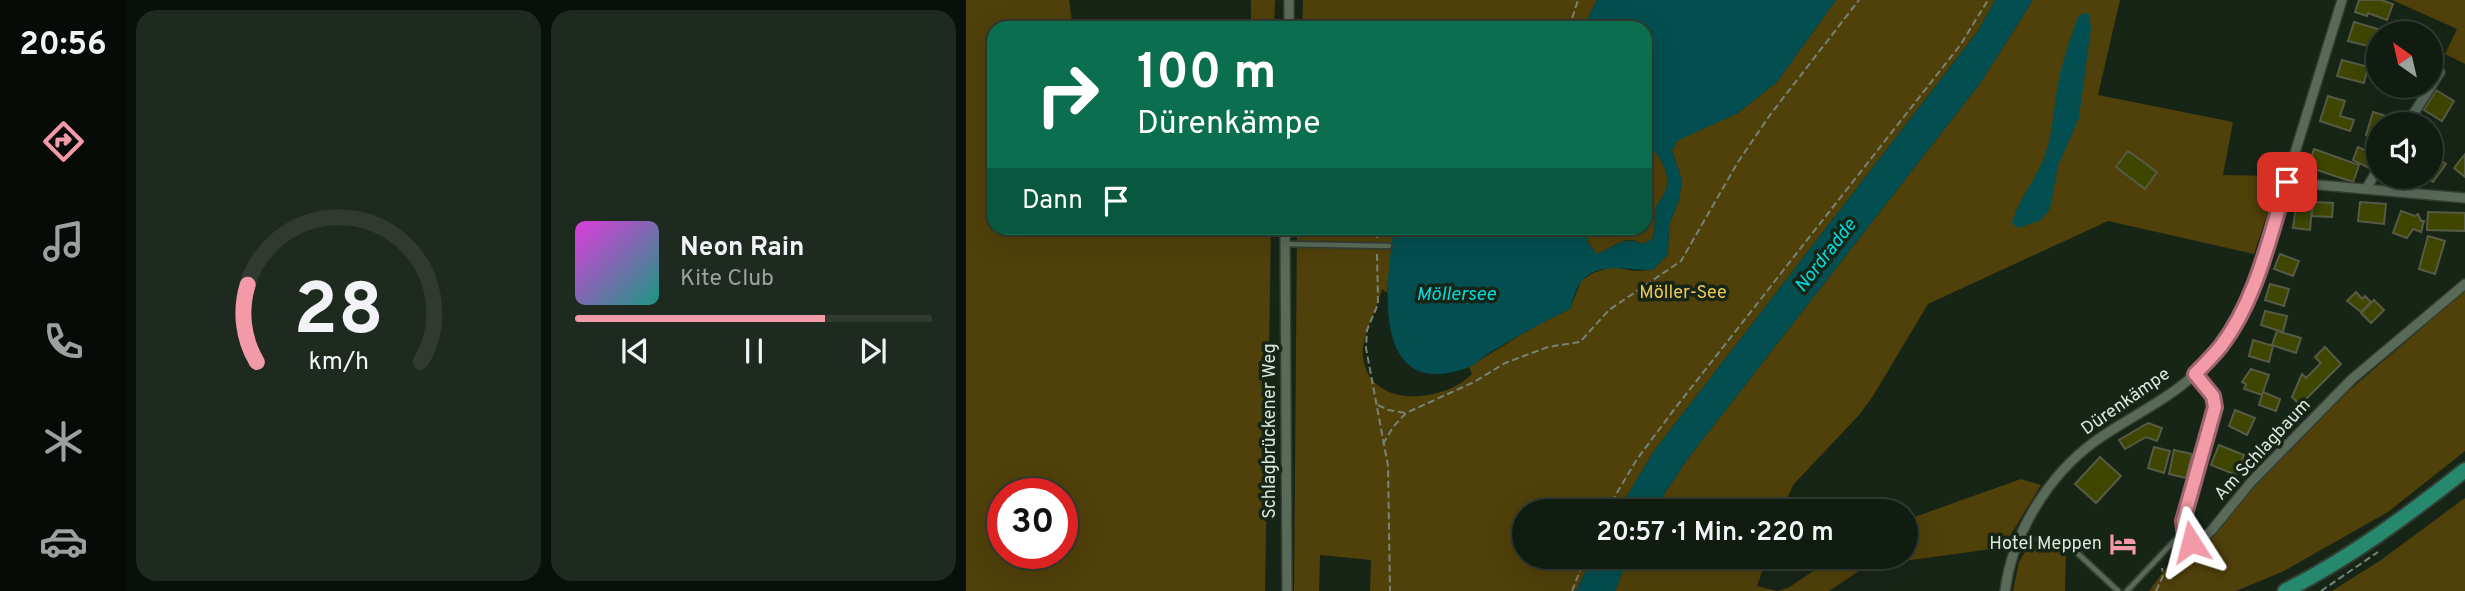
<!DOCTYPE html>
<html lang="de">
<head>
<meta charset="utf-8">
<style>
	body { margin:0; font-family:Overpass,sans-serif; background:#1e291f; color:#f1f3f6; height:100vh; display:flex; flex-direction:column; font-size:26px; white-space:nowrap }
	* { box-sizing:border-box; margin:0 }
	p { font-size:23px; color:#9ca19f }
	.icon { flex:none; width:38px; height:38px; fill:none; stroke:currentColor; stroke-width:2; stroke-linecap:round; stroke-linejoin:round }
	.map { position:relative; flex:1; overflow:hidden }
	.details { display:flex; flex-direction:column; gap:10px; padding:10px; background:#090f09; width:840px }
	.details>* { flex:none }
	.guide { position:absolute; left:21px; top:21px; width:665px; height:214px; border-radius:21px; box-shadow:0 7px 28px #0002,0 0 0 2px #303a31; background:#0b6e4f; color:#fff; overflow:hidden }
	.needle { width:46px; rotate:326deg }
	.buttons { position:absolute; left:1400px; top:21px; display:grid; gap:14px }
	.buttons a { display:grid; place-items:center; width:77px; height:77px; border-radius:50%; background:#111c11; box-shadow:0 7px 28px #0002,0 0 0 2px #303a31; font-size:35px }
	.speed { position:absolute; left:21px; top:478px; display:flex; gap:14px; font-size:35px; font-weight:700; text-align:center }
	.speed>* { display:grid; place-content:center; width:91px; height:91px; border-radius:50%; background:#111c11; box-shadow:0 7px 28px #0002,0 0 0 2px #303a31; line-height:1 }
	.speed .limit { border:10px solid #d22; background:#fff; color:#111 }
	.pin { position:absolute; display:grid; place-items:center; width:60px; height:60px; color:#fff; margin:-30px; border-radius:14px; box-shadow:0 4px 10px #0006 }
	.me { position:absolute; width:77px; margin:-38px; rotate:351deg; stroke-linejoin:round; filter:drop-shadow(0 0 5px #0008) }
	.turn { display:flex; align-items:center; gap:24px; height:147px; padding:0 35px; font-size:32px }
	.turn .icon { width:91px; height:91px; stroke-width:2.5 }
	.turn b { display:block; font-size:49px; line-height:60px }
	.then { display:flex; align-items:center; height:66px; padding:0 35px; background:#0003; gap:14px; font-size:26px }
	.details .tile { flex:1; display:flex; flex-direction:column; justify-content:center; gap:10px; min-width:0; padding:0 24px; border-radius:21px; background:#1e291f }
	.details .dial { align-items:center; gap:0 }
	.dial svg { height:182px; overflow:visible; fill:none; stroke:#303a31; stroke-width:7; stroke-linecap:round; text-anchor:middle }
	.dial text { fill:#f1f3f6; stroke:none }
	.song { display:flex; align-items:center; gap:21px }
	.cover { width:84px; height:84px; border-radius:10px; background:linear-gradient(135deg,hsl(300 70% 55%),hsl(170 70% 35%)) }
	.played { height:7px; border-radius:4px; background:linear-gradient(90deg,#f39aa8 70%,#303a31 70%) }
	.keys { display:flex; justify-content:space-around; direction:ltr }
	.details .tiles { flex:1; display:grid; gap:10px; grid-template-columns:repeat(2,1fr) }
	.trip { position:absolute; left:546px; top:499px; width:406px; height:70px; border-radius:35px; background:#111c11; box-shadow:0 7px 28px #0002,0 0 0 2px #303a31; font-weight:600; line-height:70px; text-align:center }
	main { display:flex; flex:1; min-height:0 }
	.menu { display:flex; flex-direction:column; width:126px; justify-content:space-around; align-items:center; background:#070b07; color:#9ca19f }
	.menu .icon { width:49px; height:49px }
	.menu .current { color:#f39aa8 }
	.menu b { font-size:32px; color:#f1f3f6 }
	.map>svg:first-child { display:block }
	.green { fill:#50400a; fill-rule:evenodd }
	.water { fill:#034e50 }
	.building { fill:#3e4600; stroke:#575b46; stroke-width:2 }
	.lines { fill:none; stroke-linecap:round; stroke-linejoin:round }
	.service-casing { stroke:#333e33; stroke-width:8 }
	.minor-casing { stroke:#333e33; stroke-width:12 }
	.primary-casing { stroke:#333e33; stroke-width:18 }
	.path { stroke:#788377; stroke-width:2; stroke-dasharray:7 3.5; stroke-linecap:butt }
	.service { stroke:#5a6a59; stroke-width:4.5 }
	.minor { stroke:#5a6a59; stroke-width:9 }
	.primary { stroke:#26886d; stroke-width:14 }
	.route-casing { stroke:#9e646d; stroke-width:18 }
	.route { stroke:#f39aa8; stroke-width:12 }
	.labels { text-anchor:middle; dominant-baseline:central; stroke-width:7; stroke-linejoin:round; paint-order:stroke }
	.park-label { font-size:18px; fill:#efc857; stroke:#172517 }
	.street-label { font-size:18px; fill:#dde6dc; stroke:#172517 }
	.poi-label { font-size:18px; fill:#dde6dc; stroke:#172517; text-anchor:end }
	.water-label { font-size:19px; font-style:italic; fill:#00dbdf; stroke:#172517 }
</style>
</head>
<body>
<main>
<nav class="menu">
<b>20:56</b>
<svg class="icon current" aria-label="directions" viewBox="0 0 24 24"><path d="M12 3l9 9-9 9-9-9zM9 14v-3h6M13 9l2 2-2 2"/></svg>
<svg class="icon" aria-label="music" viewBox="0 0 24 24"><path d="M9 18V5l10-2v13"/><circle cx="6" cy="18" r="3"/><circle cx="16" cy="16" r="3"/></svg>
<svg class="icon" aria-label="phone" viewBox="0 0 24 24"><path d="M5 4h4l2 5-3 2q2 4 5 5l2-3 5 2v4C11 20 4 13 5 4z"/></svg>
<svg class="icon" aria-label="climate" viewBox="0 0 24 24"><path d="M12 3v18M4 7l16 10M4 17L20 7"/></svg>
<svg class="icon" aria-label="car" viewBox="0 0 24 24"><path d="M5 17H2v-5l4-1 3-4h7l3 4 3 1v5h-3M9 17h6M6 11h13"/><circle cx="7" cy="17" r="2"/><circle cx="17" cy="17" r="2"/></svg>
</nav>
<section class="details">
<div class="tiles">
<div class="tile dial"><svg viewBox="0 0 100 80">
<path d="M14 69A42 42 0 1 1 86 69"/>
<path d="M14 69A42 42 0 0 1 10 35" stroke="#f39aa8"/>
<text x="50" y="56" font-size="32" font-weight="700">28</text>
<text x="50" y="72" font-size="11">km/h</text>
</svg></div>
<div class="tile">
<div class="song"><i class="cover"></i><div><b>Neon Rain</b><p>Kite Club</p></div></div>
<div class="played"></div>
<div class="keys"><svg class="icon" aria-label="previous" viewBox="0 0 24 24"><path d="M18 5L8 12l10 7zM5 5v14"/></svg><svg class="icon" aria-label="pause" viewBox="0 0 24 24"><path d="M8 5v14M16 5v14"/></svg><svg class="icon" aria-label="next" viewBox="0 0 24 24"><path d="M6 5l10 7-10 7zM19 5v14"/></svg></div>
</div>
</div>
</section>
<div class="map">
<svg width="1499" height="591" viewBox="0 0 1499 591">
	<rect width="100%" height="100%" fill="#172517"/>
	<path class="green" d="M0,0H103L107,28H28V228H305L299,591H0ZM37,494H96V553H37Z
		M285,0H309L308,28H285Z
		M337,0H631L617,28H336Z
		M870,0H1029L1012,31L688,451L652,511H558V556L627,557L610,591H404L405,560L354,555L353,591H328L331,228H428L421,293L416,289C411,309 395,337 397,356C402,410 478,403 506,374L503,367L567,327L604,309L615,281L627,273L645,267L669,271L687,270L702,254L703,225L713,200L716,180L706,151L711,140L772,113L811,82Z
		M1067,0H1154L1132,95L1267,122L1257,175L1314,176L1288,254L1142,221L962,304L907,396L893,415L827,485L816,511H687L723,457L1015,82Z
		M1426,0H1499V64L1479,54L1491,29Z
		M688,151C698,163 705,177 699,192C696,199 690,204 689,211C688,222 690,229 686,239L677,244C658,234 649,247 631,254L622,243L620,228H679V153Z
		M1499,291V451L1422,512L1318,571L1270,591H1183L1205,561L1220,546H1229L1228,554L1243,540L1286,487L1344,424Z
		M1055,479L1075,485L1044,536L1040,547L923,563L896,569L863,591H649L663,556L801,557L791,586L811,591L822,588L868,557L940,556V520Z
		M1499,498V591H1366L1415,560Z
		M1063,545H1080L1100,550L1099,591H1047L1053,562Z"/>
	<path class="water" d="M631,0H870L811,82L772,113L711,141L706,151L716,180L713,200L703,225L702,254L687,270C664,271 630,260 614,283C609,290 607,301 604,309C578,322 553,335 528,350C519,355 511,364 501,368C405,402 419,285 428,228H620L622,243L631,254C649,247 657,235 677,244L686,239C690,229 688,222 689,211C690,204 696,199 699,192C705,177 698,163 688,151L679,153V28H617Z
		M1029,0H1067L1015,82L723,457L687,511H652L688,451L1012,31Z
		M1118,13L1123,14L1125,28L1113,118L1092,166L1084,209L1075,220L1052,228L1046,223C1053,197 1073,176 1081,149C1087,128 1088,106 1092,85C1096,62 1104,39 1112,17Z
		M627,557H663L649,591H610Z"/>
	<path class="building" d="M1393,0H1415L1427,4L1421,20L1402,13L1401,16L1389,12Z
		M1388,22L1415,30L1410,48L1382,41Z
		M1376,60L1402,67L1398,83L1371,76Z
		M1470,90L1488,101L1476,121L1458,110Z
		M1362,96L1379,101L1374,116L1388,120L1384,131L1354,121Z
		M1407,112L1427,118L1425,124H1412V139L1400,135Z
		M1392,147L1409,155L1403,168L1387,160Z
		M1348,149L1393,165L1387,182L1342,167Z
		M1162,151L1191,172L1179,189L1150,167Z
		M1465,153L1480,164L1467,182L1459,177H1465Z
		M1499,154V177L1488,168Z
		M1347,202L1367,203L1366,217L1346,216Z
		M1394,202L1420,204L1418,224L1392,221Z
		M1330,205L1346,207L1344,230L1327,228Z
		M1435,211L1449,216L1452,214L1455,221H1458L1455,232L1447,229L1441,238L1427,233Z
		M1462,212L1499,213V231L1461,230Z
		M1462,236L1479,241L1469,274L1453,269Z
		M1314,254L1333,261L1327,276L1308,269Z
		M1304,284L1323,289L1318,306L1299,300Z
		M1390,292L1396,299L1399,296L1405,302L1395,312L1381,301Z
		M1408,300L1418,310L1405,323L1395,313Z
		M1299,311L1321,316L1317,332L1295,325Z
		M1311,331L1335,338L1330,353L1306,345Z
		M1287,340L1307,346L1303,362L1283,356Z
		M1359,347L1375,364L1334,405L1326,397L1336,374L1340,378L1355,363L1349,357Z
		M1285,369L1303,375L1296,395L1278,389L1280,384L1276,382Z
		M1297,392L1314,399L1310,411L1293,405Z
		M1269,410L1289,418L1281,435L1263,426Z
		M1182,423L1196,428L1191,441L1180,437L1159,449L1153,440Z
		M1253,445L1278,455L1270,475L1245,465Z
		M1188,447L1204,451L1198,473L1182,468Z
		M1208,450L1226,454L1220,478L1203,474Z
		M1134,457L1155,476L1130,503L1109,484Z"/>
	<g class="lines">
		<g class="service-casing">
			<path id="service" d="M319,244L423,246
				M1056,537L1095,543L1107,549L1152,591
				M1161,591L1210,539L1218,538"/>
		</g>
		<g class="minor-casing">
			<path id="minor" d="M323,28V0
				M1441,124L1474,72
				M1320,182L1499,198
				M1400,189L1412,169
				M319,228L321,591
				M1229,374L1246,396L1249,407L1217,521L1218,538L1225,542L1235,540L1245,531L1285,482L1386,379L1499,284
				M1039,591C1046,534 1082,476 1128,442C1161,418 1201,401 1230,373C1260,345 1276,310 1292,273L1376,0"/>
		</g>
		<g class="primary-casing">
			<path id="primary" d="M1319,591C1384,558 1442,515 1499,470"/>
		</g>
		<path class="path" d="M603,28L612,0
			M411,238L412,228
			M411,254L412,304L401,330L400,348L422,466L424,591
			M412,405L422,410L440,413
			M417,444L427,427L440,413L508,382L539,363L582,347L614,342L643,310L715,261L772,162L804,115L893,0
			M640,511L671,459L710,407L995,44L1022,0
			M606,591L620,556
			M1190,591L1197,576L1196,568
			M1355,591L1412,552"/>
		<use href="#service" class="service"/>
		<use href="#minor" class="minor"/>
		<use href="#primary" class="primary"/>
	</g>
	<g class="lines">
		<g class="route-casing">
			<path id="route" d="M1225,542L1219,538L1217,521L1249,407L1247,396L1229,374C1238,365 1247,356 1255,346C1291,299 1303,237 1321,182"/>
		</g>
		<use href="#route" class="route"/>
	</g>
	<defs>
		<g id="hotel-bare" transform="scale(2.1)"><path d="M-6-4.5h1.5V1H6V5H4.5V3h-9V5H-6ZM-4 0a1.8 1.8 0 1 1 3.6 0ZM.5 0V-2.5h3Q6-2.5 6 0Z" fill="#f39aa8" stroke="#172517" stroke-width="2.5" paint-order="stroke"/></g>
	</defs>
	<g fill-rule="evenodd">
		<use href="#hotel-bare" x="1157" y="544"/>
	</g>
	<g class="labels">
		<g class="park-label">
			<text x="717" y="293">Möller-See</text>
		</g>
		<g class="street-label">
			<text transform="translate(1160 402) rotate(-35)">Dürenkämpe</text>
			<text transform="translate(304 431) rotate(-90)">Schlagbrückener Weg</text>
			<text transform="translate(1297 450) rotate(-47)">Am Schlagbaum</text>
		</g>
		<g class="poi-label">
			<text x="1136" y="544">Hotel Meppen</text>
		</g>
		<g class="water-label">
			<text transform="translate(860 256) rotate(-52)">Nordradde</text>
			<text x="490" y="295">Möllersee</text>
		</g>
	</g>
</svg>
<div class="buttons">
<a><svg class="needle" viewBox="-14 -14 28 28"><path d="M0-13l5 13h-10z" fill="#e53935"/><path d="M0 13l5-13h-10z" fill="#9ca19f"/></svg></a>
<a><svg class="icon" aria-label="sound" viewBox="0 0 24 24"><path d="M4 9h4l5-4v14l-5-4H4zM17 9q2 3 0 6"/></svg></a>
</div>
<div class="speed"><div class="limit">30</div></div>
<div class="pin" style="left:1321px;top:182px;background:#d93025"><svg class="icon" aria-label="arrive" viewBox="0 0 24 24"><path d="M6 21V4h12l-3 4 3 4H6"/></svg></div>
<svg class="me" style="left:1225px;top:542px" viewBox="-20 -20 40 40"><path d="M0-17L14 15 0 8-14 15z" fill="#f39aa8" stroke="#fff" stroke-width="4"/></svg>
<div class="trip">20:57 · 1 Min. · 220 m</div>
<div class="guide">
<div class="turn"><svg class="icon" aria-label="right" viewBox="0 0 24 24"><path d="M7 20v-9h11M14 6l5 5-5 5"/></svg><div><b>100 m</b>Dürenkämpe</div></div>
<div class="then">Dann<svg class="icon" aria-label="arrive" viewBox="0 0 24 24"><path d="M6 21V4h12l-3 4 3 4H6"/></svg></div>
</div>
</div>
</main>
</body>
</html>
